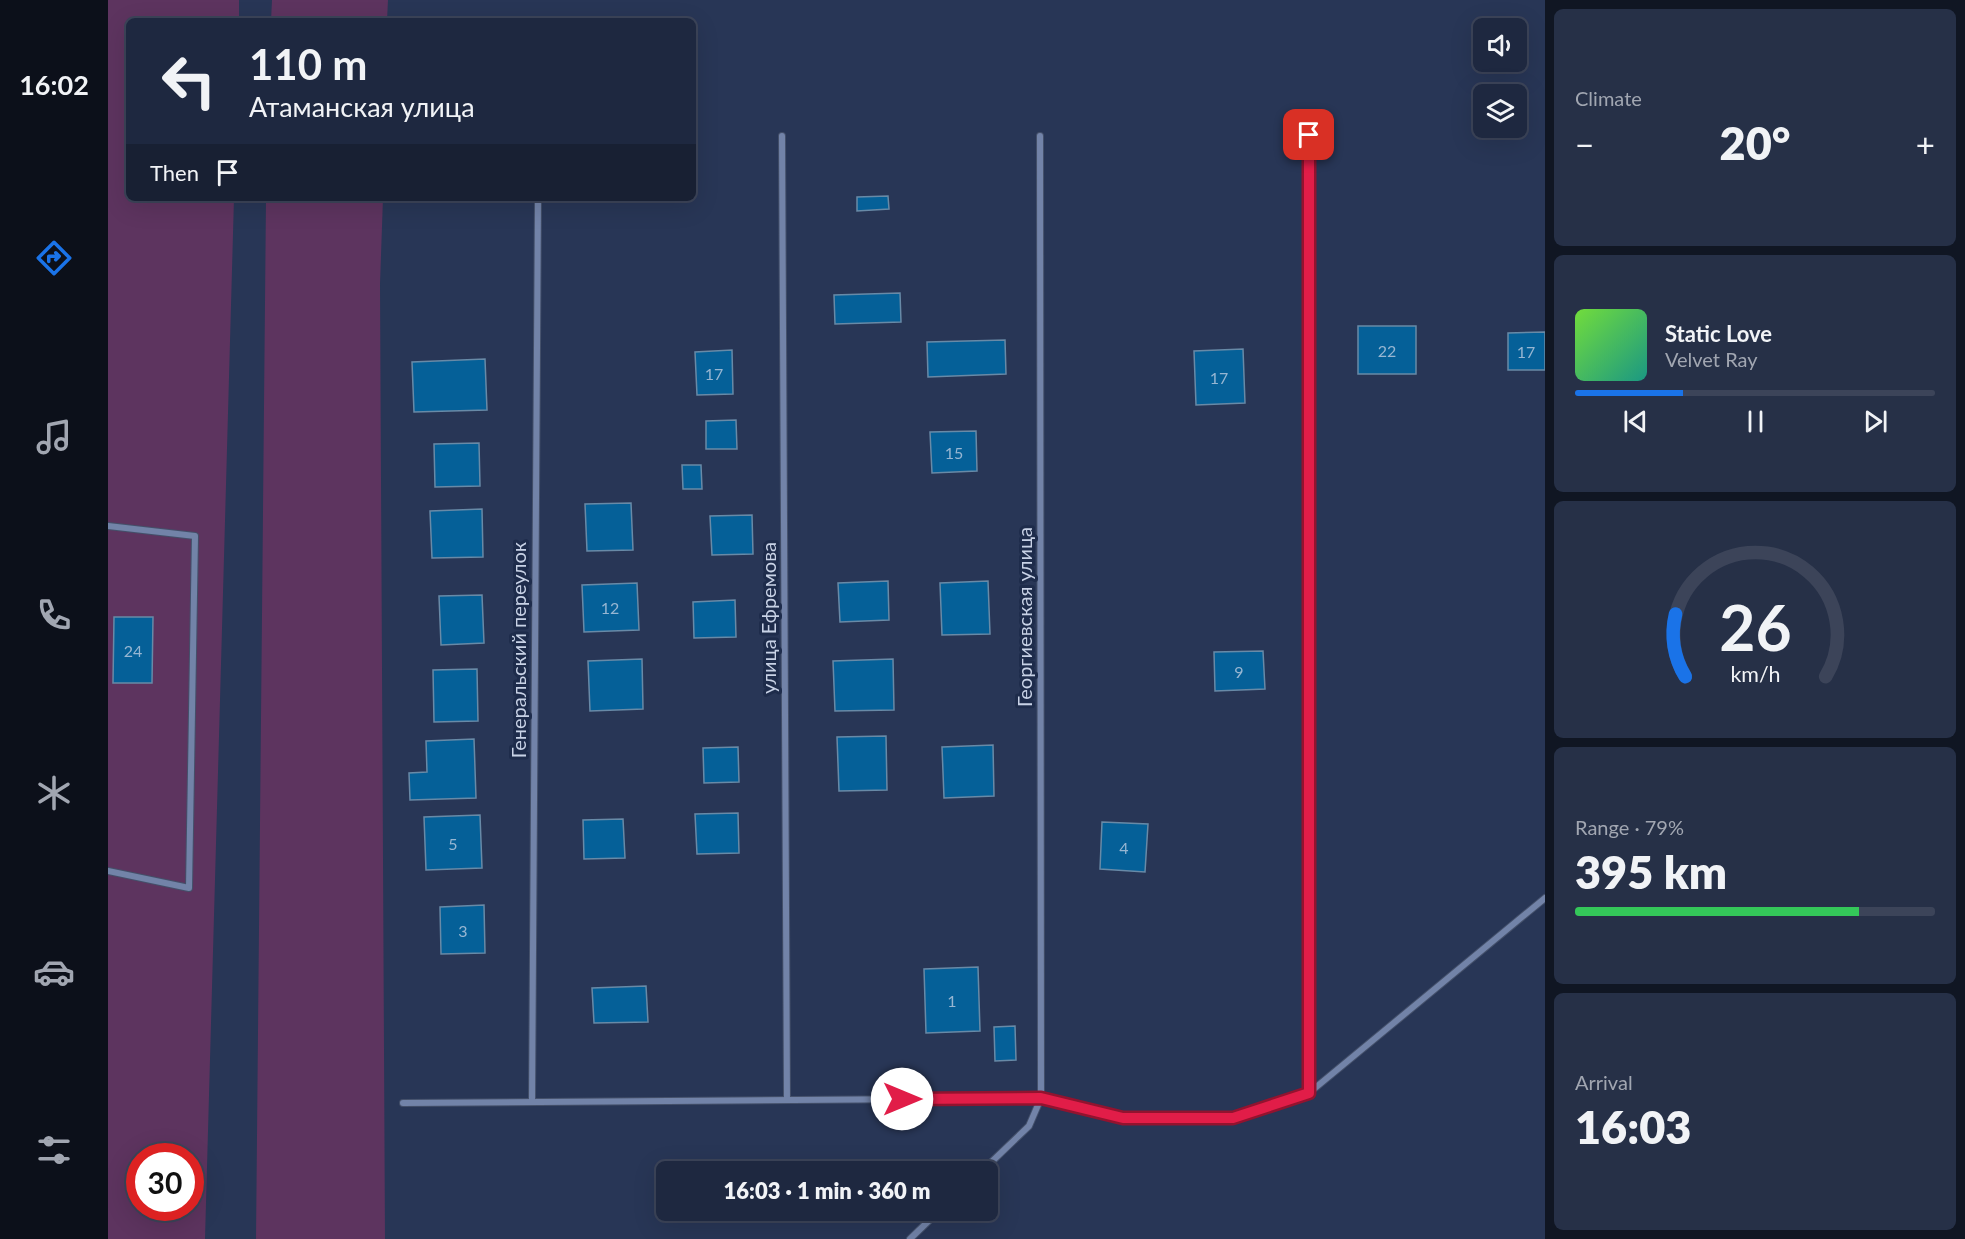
<!DOCTYPE html>
<html lang="en">
<head>
<meta charset="utf-8">
<style>
	body { margin:0; font-family:Lato,sans-serif; background:#263047; color:#f1f3f6; height:100vh; display:flex; flex-direction:column; font-size:22px; white-space:nowrap }
	* { box-sizing:border-box; margin:0 }
	p { font-size:20px; color:#a1a6b1 }
	.icon { flex:none; width:33px; height:33px; fill:none; stroke:currentColor; stroke-width:2; stroke-linecap:round; stroke-linejoin:round }
	.map { position:relative; flex:1; overflow:hidden }
	.panel { display:flex; flex-direction:column; gap:9px; padding:9px; background:#101623; width:420px }
	.panel>* { flex:none }
	.top-card { position:absolute; left:18px; top:18px; width:570px; height:183px; border-radius:9px; box-shadow:0 6px 24px #0002,0 0 0 2px #3c4459; background:#1e2840; color:#f1f3f6; overflow:hidden }
	.controls { position:absolute; left:1365px; top:18px; display:grid; gap:12px }
	.controls a { display:grid; place-items:center; width:54px; height:54px; border-radius:9px; background:#1e2840; box-shadow:0 6px 24px #0002,0 0 0 2px #3c4459; font-size:30px }
	.speed { position:absolute; left:18px; top:1143px; display:flex; gap:12px; font-size:30px; font-weight:700; text-align:center }
	.speed>* { display:grid; place-content:center; width:78px; height:78px; border-radius:50%; background:#1e2840; box-shadow:0 6px 24px #0002,0 0 0 2px #3c4459; line-height:1 }
	.speed .limit { border:9px solid #d22; background:#fff; color:#111 }
	.pin { position:absolute; display:grid; place-items:center; width:51px; height:51px; color:#fff; margin:-26px; border-radius:12px; box-shadow:0 3px 9px #0006 }
	.me { position:absolute; width:66px; margin:-33px; rotate:90deg; stroke-linejoin:round; filter:drop-shadow(0 0 4px #0008) }
	.turn { display:flex; align-items:center; gap:21px; height:126px; padding:0 24px; font-size:27px }
	.turn .icon { width:78px; height:78px; stroke-width:2.5 }
	.turn b { display:block; font-size:42px; line-height:51px }
	.then { display:flex; align-items:center; height:57px; padding:0 24px; background:#0003; gap:12px; font-size:22px }
	.big { font-size:45px; font-weight:800; line-height:1.1 }
	.panel .widget { flex:1; display:flex; flex-direction:column; justify-content:center; gap:9px; min-width:0; padding:0 21px; border-radius:9px; background:#263047 }
	.panel .dial { align-items:center; gap:0 }
	.dial svg { height:156px; overflow:visible; fill:none; stroke:#3c4459; stroke-width:7; stroke-linecap:round; text-anchor:middle }
	.dial text { fill:#f1f3f6; stroke:none }
	.song { display:flex; align-items:center; gap:18px }
	.cover { width:72px; height:72px; border-radius:9px; background:linear-gradient(135deg,hsl(100 70% 55%),hsl(170 70% 35%)) }
	.played { height:6px; border-radius:3px; background:linear-gradient(90deg,#1a73e8 30%,#3c4459 30%) }
	.keys { display:flex; justify-content:space-around; direction:ltr }
	.heat { display:flex; justify-content:space-between; align-items:center; font-size:33px; direction:ltr }
	.charge { height:9px; border-radius:4px; background:linear-gradient(90deg,#34c759 79%,#3c4459 0) }
	.trip { position:absolute; left:548px; top:1161px; width:342px; height:60px; border-radius:9px; background:#1e2840; box-shadow:0 6px 24px #0002,0 0 0 2px #3c4459; font-weight:800; line-height:60px; text-align:center }
	main { display:flex; flex:1; min-height:0 }
	.tabs { display:flex; flex-direction:column; width:108px; justify-content:space-around; align-items:center; background:#0c101a; color:#a1a6b1 }
	.tabs .icon { width:42px; height:42px }
	.tabs .current { color:#1a73e8 }
	.tabs b { font-size:27px; color:#f1f3f6 }
	.map>svg:first-child { display:block }
	.green { fill:#5d345f; fill-rule:evenodd }
	.building { fill:#056098; stroke:#688aa7; stroke-width:1.5 }
	.lines { fill:none; stroke-linecap:round; stroke-linejoin:round }
	.street-casing { stroke:#44506a; stroke-width:8 }
	.street { stroke:#7283a8; stroke-width:6 }
	.route-casing { stroke:#92132f; stroke-width:15 }
	.route { stroke:#e11d48; stroke-width:10 }
	.labels { text-anchor:middle; dominant-baseline:central; stroke-width:6; stroke-linejoin:round; paint-order:stroke }
	.number-label { font-size:16px; fill:#97b6d2 }
	.street-label { font-size:20px; fill:#c8d2e6; stroke:#1e2c4b }
</style>
</head>
<body>
<main>
<nav class="tabs">
<b>16:02</b>
<svg class="icon current" aria-label="directions" viewBox="0 0 24 24"><path d="M12 3l9 9-9 9-9-9zM9 14v-3h6M13 9l2 2-2 2"/></svg>
<svg class="icon" aria-label="music" viewBox="0 0 24 24"><path d="M9 18V5l10-2v13"/><circle cx="6" cy="18" r="3"/><circle cx="16" cy="16" r="3"/></svg>
<svg class="icon" aria-label="phone" viewBox="0 0 24 24"><path d="M5 4h4l2 5-3 2q2 4 5 5l2-3 5 2v4C11 20 4 13 5 4z"/></svg>
<svg class="icon" aria-label="climate" viewBox="0 0 24 24"><path d="M12 3v18M4 7l16 10M4 17L20 7"/></svg>
<svg class="icon" aria-label="car" viewBox="0 0 24 24"><path d="M5 17H2v-5l4-1 3-4h7l3 4 3 1v5h-3M9 17h6M6 11h13"/><circle cx="7" cy="17" r="2"/><circle cx="17" cy="17" r="2"/></svg>
<svg class="icon" aria-label="filters" viewBox="0 0 24 24"><path d="M4 7h16M4 17h16"/><circle cx="9" cy="7" r="2"/><circle cx="15" cy="17" r="2"/></svg>
</nav>
<div class="map">
<svg width="1437" height="1239" viewBox="0 0 1437 1239">
	<rect width="100%" height="100%" fill="#283656"/>
	<path class="green" d="M0,0H131V21H21V198H126L97,1239H0ZM32,1156H82V1208H32Z
		M164,0H280L279,21H163Z
		M158,198H275L272,284L277,1239H148Z"/>
	<path class="building" d="M780,196L781,209L749,211V197Z
		M792,293L793,322L727,324L726,295Z
		M1250,326H1308V374H1250Z
		M1437,332V370H1400V333Z
		M897,340L898,374L820,377L819,342Z
		M1135,349L1137,403L1088,405L1086,351Z
		M624,350L625,394L589,395L587,352Z
		M377,359L379,410L306,412L304,362Z
		M628,420L629,449H598V421Z
		M868,431L869,471L824,473L822,432Z
		M371,443L372,486L327,487L326,444Z
		M574,465H593L594,489H575Z
		M523,503L525,550L479,551L477,504Z
		M374,509L375,557L324,558L322,511Z
		M644,515L645,554L604,555L602,516Z
		M780,581L781,620L732,622L730,583Z
		M880,581L882,634L834,635L832,583Z
		M529,583L531,630L476,632L474,585Z
		M374,595L376,643L333,645L331,596Z
		M627,600L628,637L586,638L585,602Z
		M6,617H45L44,683H5Z
		M1155,651L1157,689L1107,691L1106,652Z
		M534,659L535,709L482,711L480,661Z
		M785,659L786,710L727,711L725,661Z
		M369,669L370,721L326,722L325,670Z
		M778,736L779,790L731,791L729,737Z
		M366,739L368,798L302,800L301,773L319,772L318,741Z
		M885,745L886,796L836,798L834,747Z
		M630,747L631,782L596,783L595,748Z
		M630,813L631,853L589,854L587,814Z
		M372,815L374,868L318,870L316,817Z
		M515,819L517,858L476,859L475,820Z
		M994,822L1040,824L1037,872L992,869Z
		M376,905L377,953L333,954L332,907Z
		M870,967L872,1031L818,1033L816,969Z
		M538,986L540,1022L486,1023L484,988Z
		M907,1026L908,1060L887,1061L886,1027Z"/>
	<g class="lines">
		<g class="street-casing">
			<path id="street" d="M1201,135V1093
				M674,136L679,1100
				M0,526L87,536L81,888L0,871
				M424,1102L430,198
				M295,1103L933,1098L1015,1118H1125L1201,1093L1437,898
				M873,1172L921,1126L933,1098L932,136
				M802,1239L832,1210"/>
		</g>
		<use href="#street" class="street"/>
	</g>
	<g class="lines">
		<g class="route-casing">
			<path id="route" d="M794,1099L933,1098L1015,1118H1125L1201,1093V135"/>
		</g>
		<use href="#route" class="route"/>
	</g>
	<g class="labels">
		<g class="number-label">
			<text x="1279" y="350">22</text>
			<text x="1418" y="351">17</text>
			<text x="606" y="373">17</text>
			<text x="1111" y="377">17</text>
			<text x="846" y="452">15</text>
			<text x="502" y="607">12</text>
			<text x="25" y="650">24</text>
			<text x="1131" y="671">9</text>
			<text x="345" y="843">5</text>
			<text x="1016" y="847">4</text>
			<text x="355" y="930">3</text>
			<text x="844" y="1000">1</text>
		</g>
		<g class="street-label">
			<text transform="translate(916 617) rotate(-90)">Георгиевская улица</text>
			<text transform="translate(660 618) rotate(-90)">улица Ефремова</text>
			<text transform="translate(410 650) rotate(-90)">Генеральский переулок</text>
		</g>
	</g>
</svg>
<div class="controls">
<a><svg class="icon" aria-label="sound" viewBox="0 0 24 24"><path d="M4 9h4l5-4v14l-5-4H4zM17 9q2 3 0 6"/></svg></a>
<a><svg class="icon" aria-label="layers" viewBox="0 0 24 24"><path d="M12 4l9 5-9 5-9-5zM3 14l9 5 9-5"/></svg></a>
</div>
<div class="speed"><div class="limit">30</div></div>
<div class="pin" style="left:1201px;top:135px;background:#d93025"><svg class="icon" aria-label="arrive" viewBox="0 0 24 24"><path d="M6 21V4h12l-3 4 3 4H6"/></svg></div>
<svg class="me" style="left:794px;top:1099px" viewBox="-20 -20 40 40"><circle r="19" fill="#fff"/><path d="M0-13L10 11 0 6-10 11z" fill="#e11d48"/></svg>
<div class="trip">16:03 · 1 min · 360 m</div>
<div class="top-card">
<div class="turn"><svg class="icon" aria-label="left" viewBox="0 0 24 24"><path d="M17 20v-9H6M10 6l-5 5 5 5"/></svg><div><b>110 m</b>Атаманская улица</div></div>
<div class="then">Then<svg class="icon" aria-label="arrive" viewBox="0 0 24 24"><path d="M6 21V4h12l-3 4 3 4H6"/></svg></div>
</div>
</div>
<section class="panel">
<div class="widget"><p>Climate</p>
<div class="heat"><a>−</a><b class="big">20°</b><a>+</a></div>
</div>
<div class="widget">
<div class="song"><i class="cover"></i><div><b>Static Love</b><p>Velvet Ray</p></div></div>
<div class="played"></div>
<div class="keys"><svg class="icon" aria-label="previous" viewBox="0 0 24 24"><path d="M18 5L8 12l10 7zM5 5v14"/></svg><svg class="icon" aria-label="pause" viewBox="0 0 24 24"><path d="M8 5v14M16 5v14"/></svg><svg class="icon" aria-label="next" viewBox="0 0 24 24"><path d="M6 5l10 7-10 7zM19 5v14"/></svg></div>
</div>
<div class="widget dial"><svg viewBox="0 0 100 80">
<path d="M14 69A42 42 0 1 1 86 69"/>
<path d="M14 69A42 42 0 0 1 9 37" stroke="#1a73e8"/>
<text x="50" y="56" font-size="32" font-weight="700">26</text>
<text x="50" y="72" font-size="11">km/h</text>
</svg></div>
<div class="widget"><p>Range · 79%</p><b class="big">395 km</b><div class="charge"></div></div>
<div class="widget"><p>Arrival</p><b class="big">16:03</b></div>
</section>
</main>
</body>
</html>
